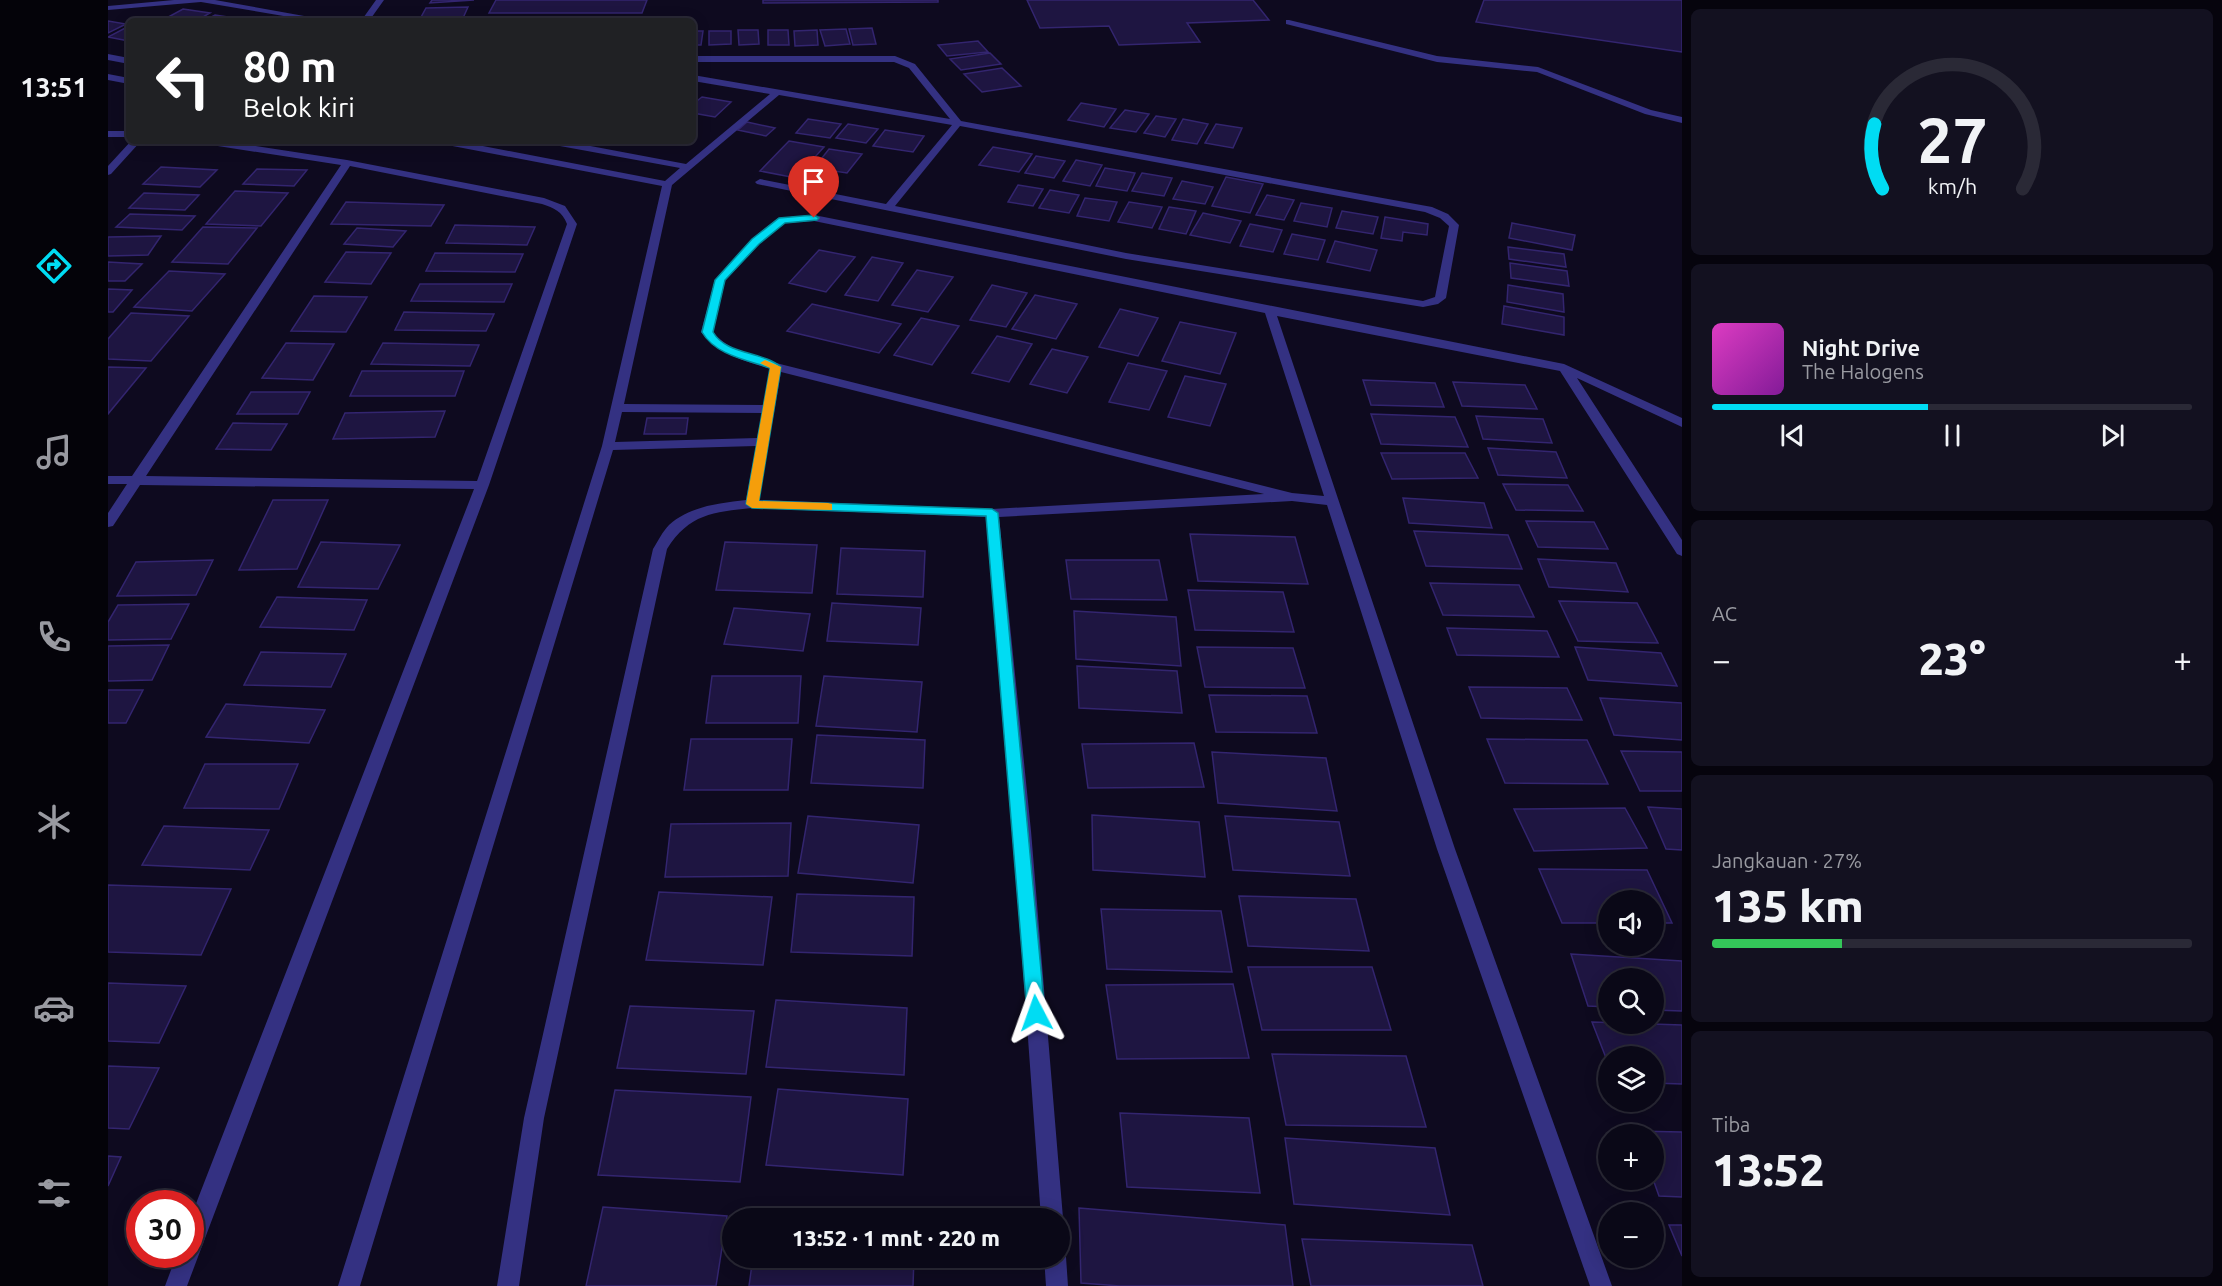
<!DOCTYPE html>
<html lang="id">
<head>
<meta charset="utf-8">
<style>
	body { margin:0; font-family:Ubuntu,sans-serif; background:#131120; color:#f1f3f6; height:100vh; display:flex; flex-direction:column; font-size:22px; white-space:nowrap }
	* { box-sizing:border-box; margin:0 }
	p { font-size:20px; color:#999aa1 }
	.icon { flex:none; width:33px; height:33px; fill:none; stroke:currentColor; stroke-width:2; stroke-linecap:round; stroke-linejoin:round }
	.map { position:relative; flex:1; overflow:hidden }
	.panel { display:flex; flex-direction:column; gap:9px; padding:9px; background:#06040d; width:540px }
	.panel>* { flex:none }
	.top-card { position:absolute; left:18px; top:18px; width:570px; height:126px; border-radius:9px; box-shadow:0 3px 15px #0003,0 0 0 2px #2a2936; background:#202124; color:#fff; overflow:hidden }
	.fabs { position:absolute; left:1490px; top:890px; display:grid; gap:12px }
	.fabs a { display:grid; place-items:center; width:66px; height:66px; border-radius:50%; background:#0a0817; box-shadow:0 3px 15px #0003,0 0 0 2px #2a2936; font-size:30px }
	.speed { position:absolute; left:18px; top:1190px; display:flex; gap:12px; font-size:30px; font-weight:700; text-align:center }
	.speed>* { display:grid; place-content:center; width:78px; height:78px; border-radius:50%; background:#0a0817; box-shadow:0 3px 15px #0003,0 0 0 2px #2a2936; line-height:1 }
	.speed .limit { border:9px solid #d22; background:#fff; color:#111 }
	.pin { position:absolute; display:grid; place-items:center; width:51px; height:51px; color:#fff; margin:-62px -26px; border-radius:50% 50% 50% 0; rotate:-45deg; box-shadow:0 0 6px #0007 }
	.pin .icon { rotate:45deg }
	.me { position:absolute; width:66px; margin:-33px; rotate:356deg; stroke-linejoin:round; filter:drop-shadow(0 0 4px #0008) }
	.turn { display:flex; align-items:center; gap:21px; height:126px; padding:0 18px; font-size:27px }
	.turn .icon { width:78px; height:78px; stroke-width:2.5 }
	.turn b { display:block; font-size:42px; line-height:51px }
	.big { font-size:45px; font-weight:800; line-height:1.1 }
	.panel .widget { flex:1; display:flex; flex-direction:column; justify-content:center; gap:9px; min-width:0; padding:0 21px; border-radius:9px; background:#131120 }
	.panel .dial { align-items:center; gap:0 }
	.dial svg { height:156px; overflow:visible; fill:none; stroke:#2a2936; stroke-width:7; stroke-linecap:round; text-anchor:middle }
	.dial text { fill:#f1f3f6; stroke:none }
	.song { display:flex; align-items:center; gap:18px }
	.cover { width:72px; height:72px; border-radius:9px; background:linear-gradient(135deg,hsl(310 70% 55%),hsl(290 70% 35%)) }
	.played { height:6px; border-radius:3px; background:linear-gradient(90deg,#00dcf3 45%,#2a2936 45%) }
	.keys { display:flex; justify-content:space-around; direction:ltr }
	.heat { display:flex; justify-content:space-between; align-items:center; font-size:33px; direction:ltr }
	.charge { height:9px; border-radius:4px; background:linear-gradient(90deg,#34c759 27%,#2a2936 0) }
	.trip { position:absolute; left:614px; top:1208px; width:348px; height:60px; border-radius:30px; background:#0a0817; box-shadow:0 3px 15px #0003,0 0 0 2px #2a2936; font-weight:800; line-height:60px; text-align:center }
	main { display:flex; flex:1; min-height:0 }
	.menu { display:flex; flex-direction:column; width:108px; justify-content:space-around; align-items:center; background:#040309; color:#999aa1 }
	.menu .icon { width:42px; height:42px }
	.menu .active { color:#00dcf3 }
	.menu b { font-size:27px; color:#f1f3f6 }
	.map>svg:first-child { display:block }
	.building { fill:#1e1541; stroke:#33256f; stroke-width:1.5 }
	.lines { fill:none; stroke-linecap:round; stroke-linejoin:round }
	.minor { fill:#343182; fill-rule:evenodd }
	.route { fill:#00dcf3; stroke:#008f9e; stroke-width:1.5 }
	.slow { fill:#f59e0b }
</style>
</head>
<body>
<main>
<nav class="menu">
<b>13:51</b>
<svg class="icon active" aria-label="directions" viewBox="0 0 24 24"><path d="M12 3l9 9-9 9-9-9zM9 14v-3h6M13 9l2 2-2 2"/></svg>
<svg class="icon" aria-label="music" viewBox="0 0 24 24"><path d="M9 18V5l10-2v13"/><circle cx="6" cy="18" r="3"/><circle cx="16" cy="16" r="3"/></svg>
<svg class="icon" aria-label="phone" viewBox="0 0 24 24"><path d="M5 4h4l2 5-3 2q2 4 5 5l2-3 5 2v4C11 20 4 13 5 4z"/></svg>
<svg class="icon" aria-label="climate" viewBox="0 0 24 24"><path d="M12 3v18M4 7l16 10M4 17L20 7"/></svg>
<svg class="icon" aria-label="car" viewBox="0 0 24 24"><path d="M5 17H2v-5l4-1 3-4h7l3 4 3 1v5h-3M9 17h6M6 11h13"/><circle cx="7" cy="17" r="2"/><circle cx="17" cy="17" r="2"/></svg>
<svg class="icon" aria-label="filters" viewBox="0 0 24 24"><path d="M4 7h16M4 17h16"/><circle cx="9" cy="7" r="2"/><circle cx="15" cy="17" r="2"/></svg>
</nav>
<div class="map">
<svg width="1574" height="1286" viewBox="0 0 1574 1286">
	<rect width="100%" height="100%" fill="#0e0a1f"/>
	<path class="building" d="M324,0H366L322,3Z
		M388,0H539L534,13H381Z
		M655,0H830V2L655,3Z
		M919,0H1145L1161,20L1079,23L1092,42L1011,45L1001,26L932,28Z
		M1376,0H1574V52L1368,22Z
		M360,7L355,18L312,19L318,8Z
		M75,9L102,13L88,21H53Z
		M107,15L126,18L121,21H96Z
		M0,21L18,24L0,33Z
		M21,26V41L0,37Z
		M764,28L768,44L745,45L741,29Z
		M738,29L742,44L717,46L712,30Z
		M630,30H650L651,44L631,45Z
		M660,30H680L681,45H660Z
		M709,30L710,45L687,46L686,31Z
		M585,31H595L593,45H585Z
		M601,31H623V44L601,45Z
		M870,41L880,52L839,56L830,45Z
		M882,53L893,64L853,70L842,59Z
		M894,68L913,86L874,92L856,74Z
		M594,97L623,102L607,117L585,113V104Z
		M973,103L1008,109L996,127L960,120Z
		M1017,110L1041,114L1028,132L1002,128Z
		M1048,116L1068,119L1057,137L1036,133Z
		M700,119L733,124L722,138L688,133Z
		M1075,119L1100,124L1089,144L1064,140Z
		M639,122L667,128L658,136L630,130Z
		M740,124L770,129L758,143L728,138Z
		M1108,124L1134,128L1125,148L1097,143Z
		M777,130L816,136L805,152L765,146Z
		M681,141L716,147L688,178L652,171Z
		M885,147L924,154L911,172L871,165Z
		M721,149L754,154L739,173L706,168Z
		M928,156L957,161L946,178L917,173Z
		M968,160L994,165L982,186L955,181Z
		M53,167L109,170L92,187L35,184Z
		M997,168L1027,173L1019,191L988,186Z
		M149,169L199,170L186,186L135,184Z
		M1034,173L1064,178L1056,196L1024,191Z
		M1118,177L1155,184L1142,213L1104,206Z
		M1074,181L1105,187L1097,204L1065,199Z
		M910,185L935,189L925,206L900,202Z
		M942,190L971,195L961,213L931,208Z
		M127,191L180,193L153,226L98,224Z
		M36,193L91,195L77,210L21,208Z
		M1159,195L1186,200L1176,220L1148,215Z
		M977,198L1009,202L1001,221L969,216Z
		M238,202L336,205L323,226L223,224Z
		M1021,202L1054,207L1044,228L1010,222Z
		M1193,203L1224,208L1219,227L1186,221Z
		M1061,207L1088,211L1078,234L1051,229Z
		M1234,211L1270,217L1265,234L1228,228Z
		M1095,213L1133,221L1122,243L1082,235Z
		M22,214L87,216L74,230L8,227Z
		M1277,217L1320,224L1319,235L1295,232L1294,241L1273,238Z
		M1404,223L1467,235L1464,250L1401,238Z
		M1142,224L1174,230L1165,252L1132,246Z
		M347,225L427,227L419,245L338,243Z
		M95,227L149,228L120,264L64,262Z
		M249,228L298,231L285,247L236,244Z
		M1184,234L1217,240L1210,260L1176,254Z
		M53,236L40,255L0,256V237Z
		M1227,241L1269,250L1262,271L1219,262Z
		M1400,247L1456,254L1458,267L1401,259Z
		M711,250L747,257L718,292L681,283Z
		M238,252L283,253L263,284L217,282Z
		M327,253L415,254L407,272L318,271Z
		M764,257L795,263L770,301L737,295Z
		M0,262L34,264L17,281H0Z
		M1402,263L1459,271L1461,286L1403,278Z
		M809,270L845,277L820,312L784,305Z
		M61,271L117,274L84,311L26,307Z
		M312,284H404L396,302L303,301Z
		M884,285L919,293L898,327L862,320Z
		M1400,285L1455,294L1456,312L1399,302Z
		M0,289L24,290L5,312H0Z
		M927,295L969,304L948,339L904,329Z
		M206,296L259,297L238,332L183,331Z
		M704,304L793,324L771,353L679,331Z
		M1396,306L1456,317V335L1394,324Z
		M1012,309L1050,318L1030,356L991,347Z
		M296,312L386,314L378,331L287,330Z
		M23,313L81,316L43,361L0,359V339Z
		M813,318L851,326L824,365L786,355Z
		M1072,322L1128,333L1112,374L1054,361Z
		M889,336L924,344L901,382L864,373Z
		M178,343L226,344L205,380L154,378Z
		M275,343L371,345L362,366L263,364Z
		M944,349L980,357L959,393L922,384Z
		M1020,363L1059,371L1041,410L1001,402Z
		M0,367L38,368L0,414Z
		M254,371H356L347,396H242Z
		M1077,376L1118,384L1102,426L1060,417Z
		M1255,380L1327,383L1336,407L1263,405Z
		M1345,382L1417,385L1429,409L1354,406Z
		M143,392H202L190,414H129Z
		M337,411L327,437L225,439L237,413Z
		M1263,414L1347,417L1360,447L1273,444Z
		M1368,416L1435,419L1444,443L1375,439Z
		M539,418H580L578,434H536Z
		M125,423L179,424L163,450L108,449Z
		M1380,448L1448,452L1459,478L1390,475Z
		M1273,453H1357L1370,478L1284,479Z
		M1395,484L1460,485L1475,511L1408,510Z
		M1295,498L1376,503L1384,528L1301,523Z
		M165,500H220L189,569L131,570Z
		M1418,521L1486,522L1500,549L1430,547Z
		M1306,531L1400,535L1414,569L1318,566Z
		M1082,534L1187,537L1200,584L1090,581Z
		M213,542L292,545L270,589L190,587Z
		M617,542L709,545L704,593L608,590Z
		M733,548L817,551L815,597L729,594Z
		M1430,559L1508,563L1520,592L1441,587Z
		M105,560L88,595L9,596L28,562Z
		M958,560H1051L1059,600L963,599Z
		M1322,583L1411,585L1426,617L1335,615Z
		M1080,590L1175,592L1186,632L1087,630Z
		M169,597L259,600L246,630L152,627Z
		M1451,601L1529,603L1550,643L1470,641Z
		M724,603L813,608L810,645L719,641Z
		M81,604L63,639L0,640V622L10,605Z
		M626,608L702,614L695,651L616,644Z
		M966,611L1068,617L1073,666L968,659Z
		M1339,628L1439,631L1451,657L1349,655Z
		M61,645L44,680L0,681V646Z
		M1089,647L1185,648L1197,688L1097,687Z
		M1467,647L1553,653L1569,686L1480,680Z
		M153,652L238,654L223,687L136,685Z
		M969,666L1069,671L1074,713L971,708Z
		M604,676H693L690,723H598Z
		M716,676L814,682L809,732L708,726Z
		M1361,687L1459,688L1474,720L1373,718Z
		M0,690H35L18,723H0Z
		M1101,695L1199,696L1209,733L1108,732Z
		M1492,698L1574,703V740L1506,735Z
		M118,704L217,710L201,743L98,737Z
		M709,735L817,740L815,788L703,783Z
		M583,739H684L680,790H576Z
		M1379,739L1479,740L1500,784L1397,783Z
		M1086,743L1096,787L980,788L974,744Z
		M1513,751L1574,752V791H1532Z
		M1104,752L1218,758L1229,811L1110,803Z
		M97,764H190L171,809L76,808Z
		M1540,807L1574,809V850L1558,849Z
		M1517,808L1539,848L1426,851L1406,809Z
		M984,815L1091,822L1097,877L985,870Z
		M700,816L811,825L805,883L690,873Z
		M1117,816L1231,822L1242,876L1125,870Z
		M683,823L680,876L557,877L563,824Z
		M56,826L161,830L142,870L34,865Z
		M1431,869L1539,870L1564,923H1545V900H1500V923H1454Z
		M0,885L123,889L93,955L0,952Z
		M551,892L664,897L655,965L538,960Z
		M689,894L806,897L804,956L683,952Z
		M1131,896L1248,899L1261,951L1140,946Z
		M993,909L1113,911L1124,972L999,969Z
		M1463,954L1574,961V1011L1545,1010V978H1500V1007L1480,1006Z
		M1140,967H1264L1283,1030H1154Z
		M0,983L78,986L51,1043L0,1041Z
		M1125,984L1141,1058L1009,1059L998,985Z
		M668,1000L799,1008L796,1075L658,1067Z
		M522,1006L646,1011L638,1074L509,1068Z
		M1484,1022L1574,1025V1084L1545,1083V1056H1500V1063Z
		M1164,1054L1298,1056L1318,1127L1178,1125Z
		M0,1066L51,1068L21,1129L0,1128Z
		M670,1089L800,1099L795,1175L658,1165Z
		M507,1090L643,1097L632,1182L490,1175Z
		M1012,1113L1141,1118L1152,1193L1019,1187Z
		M1526,1131L1574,1132V1197L1551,1196L1545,1179V1134H1528Z
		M1177,1138L1327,1148L1342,1215L1186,1204Z
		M0,1156L13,1157L0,1186Z
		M495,1207L619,1216L608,1286H478Z
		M971,1208L1177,1225L1185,1286H1012L973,1283Z
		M1561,1225H1574V1256Z
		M1194,1239L1364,1245L1375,1286H1203Z
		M645,1257H806L805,1286H641Z"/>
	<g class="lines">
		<path class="minor" d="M66,0H107L224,21H205L93,2L0,10V6Z
			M268,0H276L261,21H253Z
			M1181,20L1329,56L1430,67L1543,110L1574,117V123L1537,114L1429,72L1329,62L1178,24V20Z
			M0,54L21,58V64L0,60Z
			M585,56H787L807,64L853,121L1324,207L1340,214L1351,225L1338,298L1330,304L1315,307L1018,259L649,184L647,182L652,179L778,204L844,125L671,95L564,185L516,404L655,405L662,369C636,360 610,355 593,332L607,280L644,239L670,218L706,215L1456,364L1574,418V427L1469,378L1574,540V556L1569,554L1452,371L1169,316L1347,849L1504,1286H1482L1329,849L1219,505L1184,501L891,517L923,831L955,1218L951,1226V1218H933L905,831L878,517L644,508C605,512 581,514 559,549L436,1118L411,1286H389L416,1118L545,549C550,541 555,531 561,525C582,506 612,503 638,500L648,446L505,450L252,1286H230L494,446L554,186L334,144L329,141H349L557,181L572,168L441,144L436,141H456L578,164L662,94L585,81V75L842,119L801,68L786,62H585ZM852,126L1317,212L1332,218L1341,226L1327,297L1315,301L1018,253L787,206ZM706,221L1157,313L1216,496L1184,493L672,364C649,357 621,352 605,332L617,281L652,243L677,223ZM673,372L1156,494L884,509L651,500ZM514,412L654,413L649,438L507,442Z
			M0,74L21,78V84L0,80Z
			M0,131H21V137H0Z
			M23,141H33L3,174L0,175V166Z
			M92,141H115L239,160L436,198L457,206L469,224L381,485L79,1286H57L69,1254H82V1219L366,489L32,485L5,526L0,527V513L19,484H0V476H24L233,165L97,144ZM242,166L434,204C446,208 454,211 459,224L369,481L38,476Z
			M951,1248L955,1249L958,1257L960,1286H938L936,1257H951Z"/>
	</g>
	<path class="route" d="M706,215L711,218L709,220L677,223L651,244L617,280L605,332C618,355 654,351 673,367L651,501L884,509L890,513L937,1013L934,1019L928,1021L922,1019L919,1013L878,516L644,508L638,504L662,368C639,360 607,355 594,332L607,280L644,239L671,218Z"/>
	<path class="slow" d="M657,360L673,367L651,501L720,503L724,504V510L644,508L638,504L662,368L652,363Z"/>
</svg>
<div class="fabs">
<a><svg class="icon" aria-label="sound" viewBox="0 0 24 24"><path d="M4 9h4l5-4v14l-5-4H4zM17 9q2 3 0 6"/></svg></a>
<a><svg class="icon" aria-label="search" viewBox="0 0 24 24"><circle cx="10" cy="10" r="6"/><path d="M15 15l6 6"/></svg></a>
<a><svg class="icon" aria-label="layers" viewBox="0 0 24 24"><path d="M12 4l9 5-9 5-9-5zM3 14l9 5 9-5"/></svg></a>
<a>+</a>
<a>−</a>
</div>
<div class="speed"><div class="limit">30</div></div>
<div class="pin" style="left:706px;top:218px;background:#d93025"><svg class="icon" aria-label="arrive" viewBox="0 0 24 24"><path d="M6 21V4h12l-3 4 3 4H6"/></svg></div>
<svg class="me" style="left:928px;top:1013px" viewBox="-20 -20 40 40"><path d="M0-17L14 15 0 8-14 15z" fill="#00dcf3" stroke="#fff" stroke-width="4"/></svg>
<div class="trip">13:52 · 1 mnt · 220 m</div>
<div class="top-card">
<div class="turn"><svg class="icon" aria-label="left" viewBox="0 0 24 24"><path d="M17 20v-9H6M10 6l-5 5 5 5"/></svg><div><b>80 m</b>Belok kiri</div></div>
</div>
</div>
<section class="panel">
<div class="widget dial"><svg viewBox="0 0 100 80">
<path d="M14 69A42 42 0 1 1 86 69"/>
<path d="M14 69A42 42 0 0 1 10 36" stroke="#00dcf3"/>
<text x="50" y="56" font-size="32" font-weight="700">27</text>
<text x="50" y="72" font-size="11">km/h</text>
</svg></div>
<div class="widget">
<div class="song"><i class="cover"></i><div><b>Night Drive</b><p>The Halogens</p></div></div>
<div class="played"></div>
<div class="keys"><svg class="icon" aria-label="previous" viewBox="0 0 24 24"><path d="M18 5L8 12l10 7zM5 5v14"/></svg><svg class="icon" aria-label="pause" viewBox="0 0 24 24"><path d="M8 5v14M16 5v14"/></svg><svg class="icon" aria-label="next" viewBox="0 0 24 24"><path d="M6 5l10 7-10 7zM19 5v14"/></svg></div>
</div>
<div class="widget"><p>AC</p>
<div class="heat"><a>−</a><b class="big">23°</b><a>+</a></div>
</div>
<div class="widget"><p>Jangkauan · 27%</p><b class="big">135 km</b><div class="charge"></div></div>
<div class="widget"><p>Tiba</p><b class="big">13:52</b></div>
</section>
</main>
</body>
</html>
